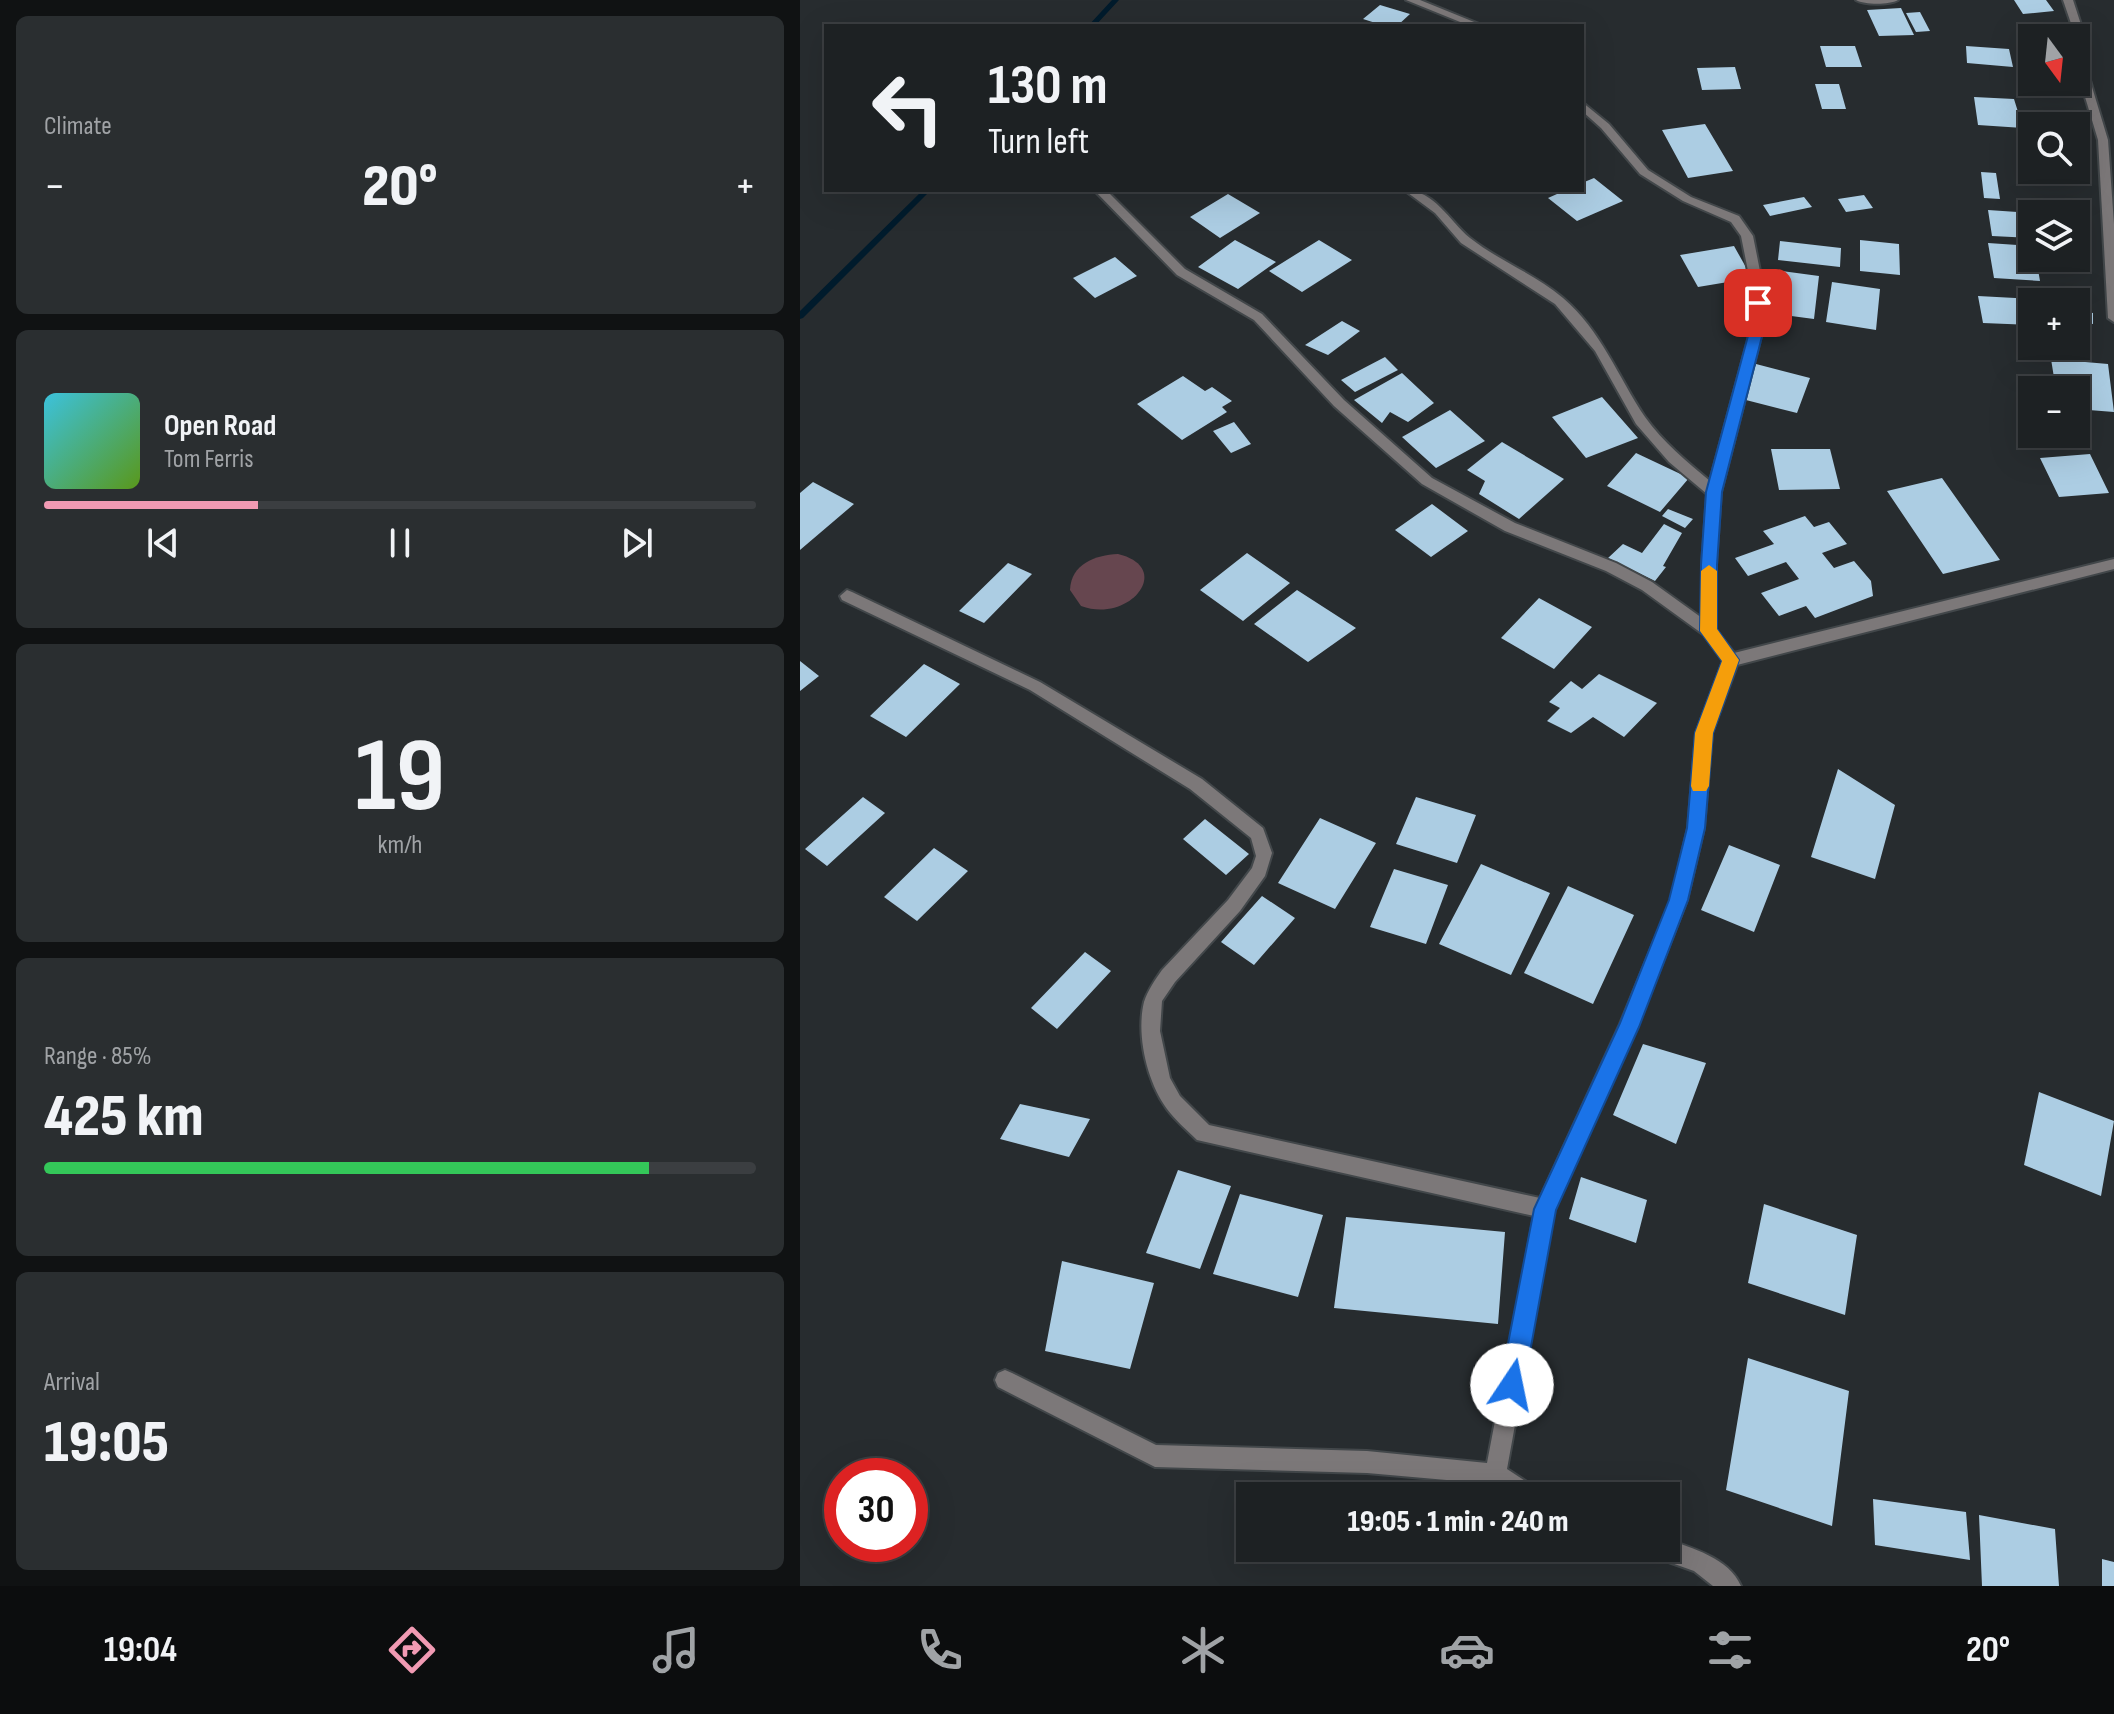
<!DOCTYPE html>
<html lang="en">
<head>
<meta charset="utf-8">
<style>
	body { margin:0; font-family:"Sofia Sans Condensed",sans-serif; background:#2a2e30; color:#f1f3f6; height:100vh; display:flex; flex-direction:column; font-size:30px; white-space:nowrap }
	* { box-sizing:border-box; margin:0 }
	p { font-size:26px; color:#a0a3a6 }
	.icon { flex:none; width:44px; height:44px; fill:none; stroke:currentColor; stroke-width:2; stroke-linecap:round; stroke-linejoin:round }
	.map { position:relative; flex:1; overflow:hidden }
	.panel { display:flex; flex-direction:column; gap:16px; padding:16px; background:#101213; width:800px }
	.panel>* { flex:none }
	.banner { position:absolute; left:24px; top:24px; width:760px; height:168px; border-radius:0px; box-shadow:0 8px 32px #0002,0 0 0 2px #3b3e41; background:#1d2123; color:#f1f3f6; overflow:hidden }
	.needle { width:52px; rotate:165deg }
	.fabs { position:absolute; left:1218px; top:24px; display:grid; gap:16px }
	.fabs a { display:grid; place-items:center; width:72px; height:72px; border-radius:0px; background:#1d2123; box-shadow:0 8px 32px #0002,0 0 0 2px #3b3e41; font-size:40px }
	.speed { position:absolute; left:24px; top:1458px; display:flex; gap:16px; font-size:40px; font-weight:700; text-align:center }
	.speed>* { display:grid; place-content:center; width:104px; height:104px; border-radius:50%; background:#1d2123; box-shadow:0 8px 32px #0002,0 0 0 2px #3b3e41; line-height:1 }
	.speed .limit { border:12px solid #d22; background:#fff; color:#111 }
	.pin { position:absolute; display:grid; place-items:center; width:68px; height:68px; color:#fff; margin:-34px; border-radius:16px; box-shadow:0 4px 12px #0006 }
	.me { position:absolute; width:88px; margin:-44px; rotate:11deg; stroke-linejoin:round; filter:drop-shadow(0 0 6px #0008) }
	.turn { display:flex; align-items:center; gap:28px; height:168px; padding:0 32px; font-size:36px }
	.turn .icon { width:104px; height:104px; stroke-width:2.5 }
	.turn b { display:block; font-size:56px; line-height:68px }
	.big { font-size:60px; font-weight:800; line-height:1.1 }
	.panel .tile { flex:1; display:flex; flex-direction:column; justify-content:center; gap:12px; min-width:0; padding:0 28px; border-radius:12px; background:#2a2e30 }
	.panel .dial { align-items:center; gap:0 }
	.dial b { font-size:104px; line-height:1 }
	.song { display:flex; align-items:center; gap:24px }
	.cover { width:96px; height:96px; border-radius:12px; background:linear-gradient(135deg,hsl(190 70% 55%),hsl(90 70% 35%)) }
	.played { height:8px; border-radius:4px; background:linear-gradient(90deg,#f19ab3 30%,#3b3e41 30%) }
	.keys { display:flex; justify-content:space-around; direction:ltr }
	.heat { display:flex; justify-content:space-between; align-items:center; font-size:44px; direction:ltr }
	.charge { height:12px; border-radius:6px; background:linear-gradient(90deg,#34c759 85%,#3b3e41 0) }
	.trip { position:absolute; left:436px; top:1482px; width:444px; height:80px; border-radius:0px; background:#1d2123; box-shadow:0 8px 32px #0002,0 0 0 2px #3b3e41; font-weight:800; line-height:80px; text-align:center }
	.menu { display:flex; height:128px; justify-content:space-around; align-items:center; background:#0c0d0e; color:#a0a3a6 }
	.menu .icon { width:56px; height:56px }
	.menu .active { color:#f19ab3 }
	.menu b { font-size:36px; color:#f1f3f6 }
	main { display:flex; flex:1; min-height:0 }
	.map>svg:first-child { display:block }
	.forest { fill:#66464f }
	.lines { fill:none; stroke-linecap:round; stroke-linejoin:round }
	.stream { fill:#001b2c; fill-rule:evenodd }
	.building { fill:#accde3 }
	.street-casing { stroke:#42474a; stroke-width:4 }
	.street { fill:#7c7879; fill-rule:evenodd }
	.route { fill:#1a73e8; stroke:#114b97; stroke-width:2 }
	.slow { fill:#f59e0b }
</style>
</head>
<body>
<main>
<section class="panel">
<div class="tile"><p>Climate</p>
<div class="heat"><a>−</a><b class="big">20°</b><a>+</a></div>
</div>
<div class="tile">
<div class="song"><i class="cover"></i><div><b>Open Road</b><p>Tom Ferris</p></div></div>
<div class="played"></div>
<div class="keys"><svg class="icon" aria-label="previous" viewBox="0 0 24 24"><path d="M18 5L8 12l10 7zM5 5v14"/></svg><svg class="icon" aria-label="pause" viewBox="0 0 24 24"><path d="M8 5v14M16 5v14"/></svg><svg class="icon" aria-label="next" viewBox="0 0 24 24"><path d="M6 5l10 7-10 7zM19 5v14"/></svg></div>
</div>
<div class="tile dial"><b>19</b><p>km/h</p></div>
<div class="tile"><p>Range · 85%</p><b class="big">425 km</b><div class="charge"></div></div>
<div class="tile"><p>Arrival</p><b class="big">19:05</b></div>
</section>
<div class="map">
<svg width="1314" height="1586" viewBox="0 0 1314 1586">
	<rect width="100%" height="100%" fill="#272c2f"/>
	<path class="forest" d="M318,554C375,568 329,624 281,606L270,590C271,564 295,555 318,554Z"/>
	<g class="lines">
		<path class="stream" d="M312,0H319L295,26H288Z
			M123,190H131L3,318L0,319V311Z"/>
	</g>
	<path class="building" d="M1214,0H1246L1254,11L1223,14Z
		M580,5L610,14L597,26H585L563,19Z
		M1101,8L1114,35L1079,36L1067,10Z
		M1120,12L1130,31L1116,32L1106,13Z
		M1020,46H1055L1062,67H1026Z
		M1166,46L1209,49L1213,67L1167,63Z
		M935,67L941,89L902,90L897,68Z
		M1015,84H1039L1046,109H1022Z
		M1174,97L1214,99L1223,128L1178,125Z
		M905,124L933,171L888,178L862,130Z
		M1276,138L1287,139L1291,174L1269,172L1276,170Z
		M1181,172L1196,173L1200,199L1184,198Z
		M794,178L823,201L777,221L748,198L766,190H782V183Z
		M428,194L460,213L420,238L390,217Z
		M1064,195L1073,208L1046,212L1038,199Z
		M1004,197L1012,207L970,216L963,205Z
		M1188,210L1232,213V238L1192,236Z
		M435,240L476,262L438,289L398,267Z
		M519,240L552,260L502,292L469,271Z
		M1060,240L1099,244L1100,275L1060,271Z
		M980,241L1041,248L1040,267L978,260Z
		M1188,243L1232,246V258H1236L1240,281L1194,278Z
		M934,246L952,278L898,287L880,255Z
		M315,257L337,276L295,298L273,278Z
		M974,270L1019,276L1014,319L969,313Z
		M1032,282L1080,289L1076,330L1026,322Z
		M1178,296L1234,299L1232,325L1183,323Z
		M1276,310L1293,313V324L1276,322Z
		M542,321L560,331L528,355L505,345Z
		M585,357L598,370L555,392L541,380Z
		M1251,359L1308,364L1314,412L1276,409V390H1256Z
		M956,364L1010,378L997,413L942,399Z
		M602,373L634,403L608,422L590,412L582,423L554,400Z
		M383,376L405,391L412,387L432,401L422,407L427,412L382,440L337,404Z
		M802,397L838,438L786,458L752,417Z
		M650,410L685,441L636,468L602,437Z
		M434,422L451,444L431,453L413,431Z
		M702,442L764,479L719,519L679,494L685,481L667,470Z
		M971,449H1030L1040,489L979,490Z
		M836,453L889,478L860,512L807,486Z
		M1290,454L1309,493L1259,497L1240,458Z
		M1142,478L1200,560L1143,574L1087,491Z
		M13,482L54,504L0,550V493Z
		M632,504L668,531L631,557L595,530Z
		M868,509L893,519L885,528L862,516Z
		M1005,516L1014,527L1029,522L1047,544L1022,553L1034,568L1054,561L1071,581L1073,596L1015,618L1006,606L979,616L961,593L999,579L986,562L948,576L935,558L974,544L963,531Z
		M864,524L882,533L863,566L866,567L855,581L808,558L823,544L842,553Z
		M447,553L490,583L443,621L400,590Z
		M208,563L232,574L184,623L159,611Z
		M497,590L556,628L508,662L454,624Z
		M739,598L792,627L754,669L701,638Z
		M0,661L19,676L0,691Z
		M124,664L160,684L106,737L70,716Z
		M799,674L857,703L824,737L793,717L771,733L747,721L760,708L749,702L771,681L782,689Z
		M1038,769L1095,805L1075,879L1011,857Z
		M63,797L85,813L27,866L5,849Z
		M616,797L676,815L657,863L596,844Z
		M520,818L576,843L535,909L478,883Z
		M405,819L449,854L426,875L383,839Z
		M929,845L980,865L954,932L901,910Z
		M134,848L168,871L117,921L84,897Z
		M681,864L750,893L711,975L639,944Z
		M594,869L648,885L626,944L570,927Z
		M768,886L834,915L793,1004L724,973Z
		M462,896L495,918L454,965L421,942Z
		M285,952L311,971L257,1029L231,1008Z
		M843,1044L906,1063L876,1144L813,1115Z
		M1239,1092L1314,1121L1301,1196L1224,1165Z
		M220,1104L290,1119L269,1157L200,1139Z
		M378,1170L431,1186L400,1269L346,1253Z
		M781,1177L847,1200L836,1243L769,1219Z
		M440,1194L523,1215L498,1297L413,1274Z
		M964,1204L1057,1235L1045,1315L948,1283Z
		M546,1217L705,1232L698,1324L534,1308Z
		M262,1261L354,1283L330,1369L245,1351Z
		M948,1358L1049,1391L1032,1526L926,1490Z
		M1073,1499L1166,1512L1170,1560L1075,1545Z
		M1179,1515L1255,1529L1259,1586H1182Z
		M1302,1559L1314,1562V1586H1302Z"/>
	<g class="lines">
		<g class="street-casing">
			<path id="street" d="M606,0H620L684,26H670Z
				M1056,0H1098C1089,5 1065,5 1056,0Z
				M1263,0H1273L1287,43L1289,77L1308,140L1314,224V322L1308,318L1298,140L1279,77L1276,38Z
				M782,102L809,124L848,170L891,197L939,216L953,236L963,286L965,321L921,492L916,565V630L934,653L1314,559V569L937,665L912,733L904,828L887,900L837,1027L754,1210L707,1469L736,1488L739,1496H709L692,1484L567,1473L355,1467L198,1387L195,1380L198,1373L205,1370L212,1373L356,1445L567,1451L687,1463L734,1216L397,1140C387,1130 375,1120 367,1109C347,1082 336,1035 344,1002C348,990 355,980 362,970L428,900L452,868L456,856L451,838L390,789L230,690L42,600L40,596L47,590L52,592L240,682L402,779L463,828L472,853L465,876L440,911L375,982L362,1001L360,1031L370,1078L380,1096L409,1125L740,1198L820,1024L871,900L888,828L896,733L923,661L904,635L842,590L806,571L705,531L622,484L534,406L454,320L377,275L294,190H306L385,269L462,314L544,400L632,478L715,523L816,563L852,582L902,618V565L907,494L869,462L836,424L795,351L755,304L661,243L635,213L604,190C635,190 649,221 670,238C699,261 735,274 763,298C801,330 818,377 845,417C863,442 887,462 910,481L953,321L951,286L941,236L931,222L883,201L840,174L801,128L782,111Z
				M866,1539C892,1548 929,1558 941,1586H913L894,1571L852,1556L849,1548H866Z"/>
		</g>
		<use href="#street" class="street"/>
	</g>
	<path class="route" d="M958,299L965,303L966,321L922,492L917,565V629L939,660L913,733L905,828L888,900L839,1027L756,1210L724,1385L720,1394L712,1397L704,1394L700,1385L734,1209L820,1023L869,900L887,828L895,733L922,661L900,631L901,565L906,492L952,321L951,303Z"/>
	<path class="slow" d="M909,565L917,571V629L939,660L913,733L909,786L906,791H893L891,786L895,733L922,661L900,631L901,571Z"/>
</svg>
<div class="fabs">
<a><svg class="needle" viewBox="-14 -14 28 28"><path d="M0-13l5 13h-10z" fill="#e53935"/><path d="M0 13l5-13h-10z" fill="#a0a3a6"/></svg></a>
<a><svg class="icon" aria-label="search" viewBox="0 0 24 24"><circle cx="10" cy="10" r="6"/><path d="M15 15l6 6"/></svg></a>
<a><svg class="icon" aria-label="layers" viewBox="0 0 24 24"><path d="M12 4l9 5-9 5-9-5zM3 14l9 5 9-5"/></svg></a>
<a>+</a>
<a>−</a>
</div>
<div class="speed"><div class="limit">30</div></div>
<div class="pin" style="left:958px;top:303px;background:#d93025"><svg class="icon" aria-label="arrive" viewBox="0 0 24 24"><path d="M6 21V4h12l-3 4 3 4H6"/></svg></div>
<svg class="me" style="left:712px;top:1385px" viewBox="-20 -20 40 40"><circle r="19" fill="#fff"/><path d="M0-13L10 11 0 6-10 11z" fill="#1a73e8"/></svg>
<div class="trip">19:05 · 1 min · 240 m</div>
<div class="banner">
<div class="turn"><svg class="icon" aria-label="left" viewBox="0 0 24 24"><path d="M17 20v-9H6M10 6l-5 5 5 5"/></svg><div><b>130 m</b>Turn left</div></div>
</div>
</div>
</main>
<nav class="menu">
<b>19:04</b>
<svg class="icon active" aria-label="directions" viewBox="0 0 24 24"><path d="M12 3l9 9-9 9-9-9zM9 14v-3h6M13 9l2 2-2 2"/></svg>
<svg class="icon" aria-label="music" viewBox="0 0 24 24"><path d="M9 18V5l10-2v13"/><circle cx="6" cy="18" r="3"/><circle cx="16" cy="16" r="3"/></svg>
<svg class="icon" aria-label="phone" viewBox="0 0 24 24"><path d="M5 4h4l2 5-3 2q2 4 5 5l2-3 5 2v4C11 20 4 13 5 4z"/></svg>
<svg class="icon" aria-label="climate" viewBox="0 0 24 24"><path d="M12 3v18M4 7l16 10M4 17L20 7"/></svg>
<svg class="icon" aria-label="car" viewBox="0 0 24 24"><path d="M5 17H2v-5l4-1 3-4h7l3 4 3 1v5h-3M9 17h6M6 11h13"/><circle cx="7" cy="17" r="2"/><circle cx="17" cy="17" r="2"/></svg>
<svg class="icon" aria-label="filters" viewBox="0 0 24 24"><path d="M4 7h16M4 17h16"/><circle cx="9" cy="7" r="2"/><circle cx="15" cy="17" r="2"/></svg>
<b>20°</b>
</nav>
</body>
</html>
